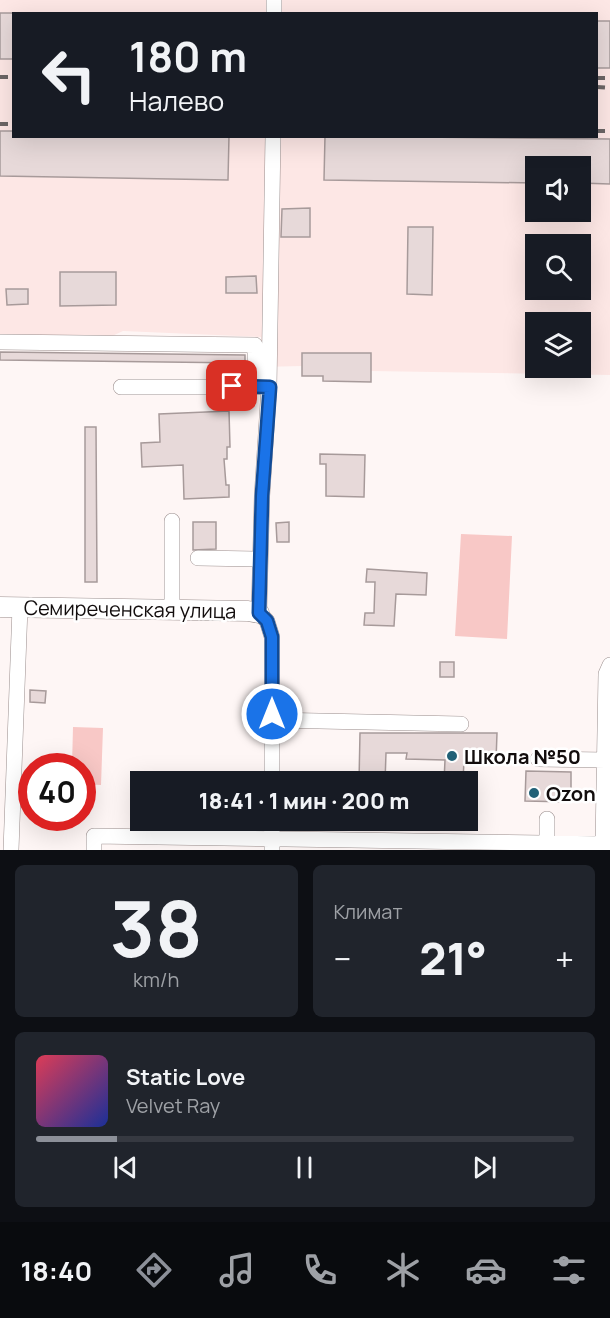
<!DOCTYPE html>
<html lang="ru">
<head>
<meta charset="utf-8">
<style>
	body { margin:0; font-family:Manrope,sans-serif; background:#20242c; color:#f1f3f6; height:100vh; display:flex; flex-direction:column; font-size:22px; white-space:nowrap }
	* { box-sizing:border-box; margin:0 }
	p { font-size:20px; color:#9ea1a6 }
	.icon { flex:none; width:33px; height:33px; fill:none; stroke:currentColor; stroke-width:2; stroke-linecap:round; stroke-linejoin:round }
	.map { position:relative; height:850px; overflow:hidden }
	.details { display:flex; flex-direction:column; gap:15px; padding:15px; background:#0d0f14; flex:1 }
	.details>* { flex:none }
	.guide { position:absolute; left:12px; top:12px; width:586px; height:126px; border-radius:0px; box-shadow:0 6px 24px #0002; background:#171b24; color:#f1f3f6; overflow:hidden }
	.buttons { position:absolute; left:525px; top:156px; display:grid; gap:12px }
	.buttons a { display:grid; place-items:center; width:66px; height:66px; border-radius:0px; background:#171b24; box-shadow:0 6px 24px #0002; font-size:30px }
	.speed { position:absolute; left:18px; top:753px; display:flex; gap:12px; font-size:30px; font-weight:700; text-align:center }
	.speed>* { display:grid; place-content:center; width:78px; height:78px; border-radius:50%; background:#171b24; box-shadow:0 6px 24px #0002; line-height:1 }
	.speed .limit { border:9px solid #d22; background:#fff; color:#111 }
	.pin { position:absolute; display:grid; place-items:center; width:51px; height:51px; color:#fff; margin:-26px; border-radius:12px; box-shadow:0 3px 9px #0006 }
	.me { position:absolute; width:66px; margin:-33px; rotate:0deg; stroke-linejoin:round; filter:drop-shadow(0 0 4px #0008) }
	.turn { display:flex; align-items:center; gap:21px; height:126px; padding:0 18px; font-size:27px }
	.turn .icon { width:78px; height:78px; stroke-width:2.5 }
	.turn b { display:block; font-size:42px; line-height:51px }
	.big { font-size:45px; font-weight:800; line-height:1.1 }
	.details .tile { flex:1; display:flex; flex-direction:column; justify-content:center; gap:9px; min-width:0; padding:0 21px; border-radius:9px; background:#20242c }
	.details .dial { align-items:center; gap:0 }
	.dial b { font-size:78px; line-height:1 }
	.song { display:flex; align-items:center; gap:18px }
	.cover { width:72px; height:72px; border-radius:9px; background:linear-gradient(135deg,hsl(350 70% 55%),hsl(230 70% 35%)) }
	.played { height:6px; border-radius:3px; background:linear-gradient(90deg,#8c9099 15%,#363941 15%) }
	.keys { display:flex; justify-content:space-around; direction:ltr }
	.heat { display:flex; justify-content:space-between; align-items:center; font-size:33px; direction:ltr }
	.details .tiles { flex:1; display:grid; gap:15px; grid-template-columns:1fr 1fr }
	.tile:last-child { grid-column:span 2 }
	.trip { position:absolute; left:130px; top:771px; width:348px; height:60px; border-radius:0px; background:#171b24; box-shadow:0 6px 24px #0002; font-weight:800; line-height:60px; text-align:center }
	.tab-bar { display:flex; height:96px; justify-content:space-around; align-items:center; background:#090b0e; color:#9ea1a6 }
	.tab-bar .icon { width:42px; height:42px }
	.tab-bar .active { color:#8c9099 }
	.tab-bar b { font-size:27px; color:#f1f3f6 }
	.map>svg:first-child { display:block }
	.built { fill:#fde7e5; fill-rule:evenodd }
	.green { fill:#f8c8c6 }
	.building { fill:#e7d9d9; stroke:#a79a9a; stroke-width:1.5 }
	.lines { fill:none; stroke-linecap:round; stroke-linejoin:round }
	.minor-casing { stroke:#9b8f8e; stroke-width:16 }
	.major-casing { stroke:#9b8f8e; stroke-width:21 }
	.minor { stroke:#fff; stroke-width:15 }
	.major { stroke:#fff; stroke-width:20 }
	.rail { stroke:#6b6565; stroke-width:4; stroke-dasharray:8 8; stroke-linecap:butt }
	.route-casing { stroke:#114b97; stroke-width:15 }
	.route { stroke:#1a73e8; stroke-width:10 }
	.poi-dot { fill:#226177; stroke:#fff; stroke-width:2 }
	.labels { text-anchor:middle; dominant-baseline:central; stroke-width:5; stroke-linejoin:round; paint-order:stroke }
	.street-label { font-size:20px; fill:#120d0d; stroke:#fff }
	.poi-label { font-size:20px; font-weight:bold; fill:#120d0d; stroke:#fff; text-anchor:start }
</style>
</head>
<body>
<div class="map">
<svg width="610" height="850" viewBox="0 0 610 850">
	<rect width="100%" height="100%" fill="#fef6f5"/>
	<path class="built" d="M0,0H610V375L371,371V382L323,381L322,376H302V366L261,367V337L123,331L110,337L0,335ZM14,14H597V136H14ZM536,166H580V212H536ZM536,244H580V290H536ZM536,322H580V368H536Z"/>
	<path class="green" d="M461,534L512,536L507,639L455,636Z
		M73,727L103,728L101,785L83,784L82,766H72Z"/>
	<path class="building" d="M0,13H14V59H0Z
		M597,21H610V68H597Z
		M0,131H14V136H229L228,180L0,176Z
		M325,136L610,139V184L580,183V166H536V183L324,180Z
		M310,208V237H281L282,209Z
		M408,227H433L432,295L407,294Z
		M60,272H116V305L60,306Z
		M256,276L257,293H226V277Z
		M6,289H28V304L7,305Z
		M0,352L245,355V363L0,360Z
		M302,353H371V382L323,381V376H302Z
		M229,411L230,447H227V459H224L226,485H229V497L184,499L183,465L142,467L141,443L160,442L159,414Z
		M85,427H96L97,582H85Z
		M320,454L365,455L364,497L326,496V464H320Z
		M193,522H216V549L193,550Z
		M289,522V542H277L276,523Z
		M367,569L427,573L426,595L396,594L394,626L364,625L365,613H374L375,582H366Z
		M440,662H454V677H440Z
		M30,690L46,691L45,703L30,702Z
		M360,733H497L496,761L464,760L463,782H444L445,760L406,759L407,753H386L385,782H359Z
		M526,771L571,772V802L525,801Z"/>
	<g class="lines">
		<g class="minor-casing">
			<path id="minor" d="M274,0V14
				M0,342L255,345V386
				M121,387H263
				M172,521V609
				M198,558L260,559
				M272,720L461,724
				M538,759L605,760
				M272,782V637L267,621L259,613L262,496L269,387L273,136
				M547,843V819
				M603,844L606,674L610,665
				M11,850L20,607
				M94,850V836L610,844
				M272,850V820"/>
		</g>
		<g class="major-casing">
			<path id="major" d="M0,607L248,611L259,613"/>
		</g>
		<use href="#minor" class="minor"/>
		<use href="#major" class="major"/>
		<path class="rail" d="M0,77H14
			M597,78H610
			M597,87L610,88
			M0,124H14
			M597,131H610"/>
	</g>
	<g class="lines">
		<g class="route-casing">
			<path id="route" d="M232,386L270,387L262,496L259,613L267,621L272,637V714"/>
		</g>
		<use href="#route" class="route"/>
	</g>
	<g class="poi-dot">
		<circle cx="452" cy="756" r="6"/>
		<circle cx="534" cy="793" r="6"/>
	</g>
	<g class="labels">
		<g class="street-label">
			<text transform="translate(130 609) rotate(1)">Семиреченская улица</text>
		</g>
		<g class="poi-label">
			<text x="464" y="756">Школа №50</text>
			<text x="546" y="793">Ozon</text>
		</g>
	</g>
</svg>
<div class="buttons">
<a><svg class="icon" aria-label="sound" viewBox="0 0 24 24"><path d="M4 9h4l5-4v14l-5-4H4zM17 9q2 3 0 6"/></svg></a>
<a><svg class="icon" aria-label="search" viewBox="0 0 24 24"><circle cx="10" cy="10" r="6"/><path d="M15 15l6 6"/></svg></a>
<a><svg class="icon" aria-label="layers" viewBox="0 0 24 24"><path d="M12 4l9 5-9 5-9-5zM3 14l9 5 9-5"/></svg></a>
</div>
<div class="speed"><div class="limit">40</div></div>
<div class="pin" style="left:232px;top:386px;background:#d93025"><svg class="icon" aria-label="arrive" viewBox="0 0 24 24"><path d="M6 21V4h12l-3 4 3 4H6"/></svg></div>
<svg class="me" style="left:272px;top:714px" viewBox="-20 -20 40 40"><circle r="17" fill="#1a73e8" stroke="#fff" stroke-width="3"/><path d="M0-11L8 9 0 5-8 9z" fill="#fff"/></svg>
<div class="trip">18:41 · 1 мин · 200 m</div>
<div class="guide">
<div class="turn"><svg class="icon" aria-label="left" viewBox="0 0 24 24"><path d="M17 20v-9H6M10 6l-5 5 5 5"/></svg><div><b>180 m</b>Налево</div></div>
</div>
</div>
<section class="details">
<div class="tiles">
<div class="tile dial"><b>38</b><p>km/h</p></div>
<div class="tile"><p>Климат</p>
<div class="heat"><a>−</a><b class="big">21°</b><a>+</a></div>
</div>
<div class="tile">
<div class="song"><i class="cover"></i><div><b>Static Love</b><p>Velvet Ray</p></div></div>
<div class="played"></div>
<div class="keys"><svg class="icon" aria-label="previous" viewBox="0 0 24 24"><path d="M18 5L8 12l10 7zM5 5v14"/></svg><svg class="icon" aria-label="pause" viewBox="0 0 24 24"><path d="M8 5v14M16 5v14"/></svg><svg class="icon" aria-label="next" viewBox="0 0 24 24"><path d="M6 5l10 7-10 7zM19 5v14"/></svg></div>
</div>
</div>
</section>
<nav class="tab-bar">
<b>18:40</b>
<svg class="icon active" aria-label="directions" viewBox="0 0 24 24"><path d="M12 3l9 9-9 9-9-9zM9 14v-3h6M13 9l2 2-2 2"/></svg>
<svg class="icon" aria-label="music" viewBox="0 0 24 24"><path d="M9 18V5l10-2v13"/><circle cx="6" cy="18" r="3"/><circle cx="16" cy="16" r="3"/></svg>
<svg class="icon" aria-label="phone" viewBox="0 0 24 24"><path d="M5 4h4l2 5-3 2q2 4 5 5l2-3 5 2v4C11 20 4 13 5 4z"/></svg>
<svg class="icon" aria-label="climate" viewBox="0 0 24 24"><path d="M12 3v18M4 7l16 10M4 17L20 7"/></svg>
<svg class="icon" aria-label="car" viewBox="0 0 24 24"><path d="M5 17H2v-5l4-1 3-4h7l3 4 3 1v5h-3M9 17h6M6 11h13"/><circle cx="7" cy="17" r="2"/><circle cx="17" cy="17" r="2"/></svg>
<svg class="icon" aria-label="filters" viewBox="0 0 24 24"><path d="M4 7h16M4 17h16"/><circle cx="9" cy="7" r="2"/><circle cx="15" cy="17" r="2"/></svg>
</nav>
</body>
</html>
